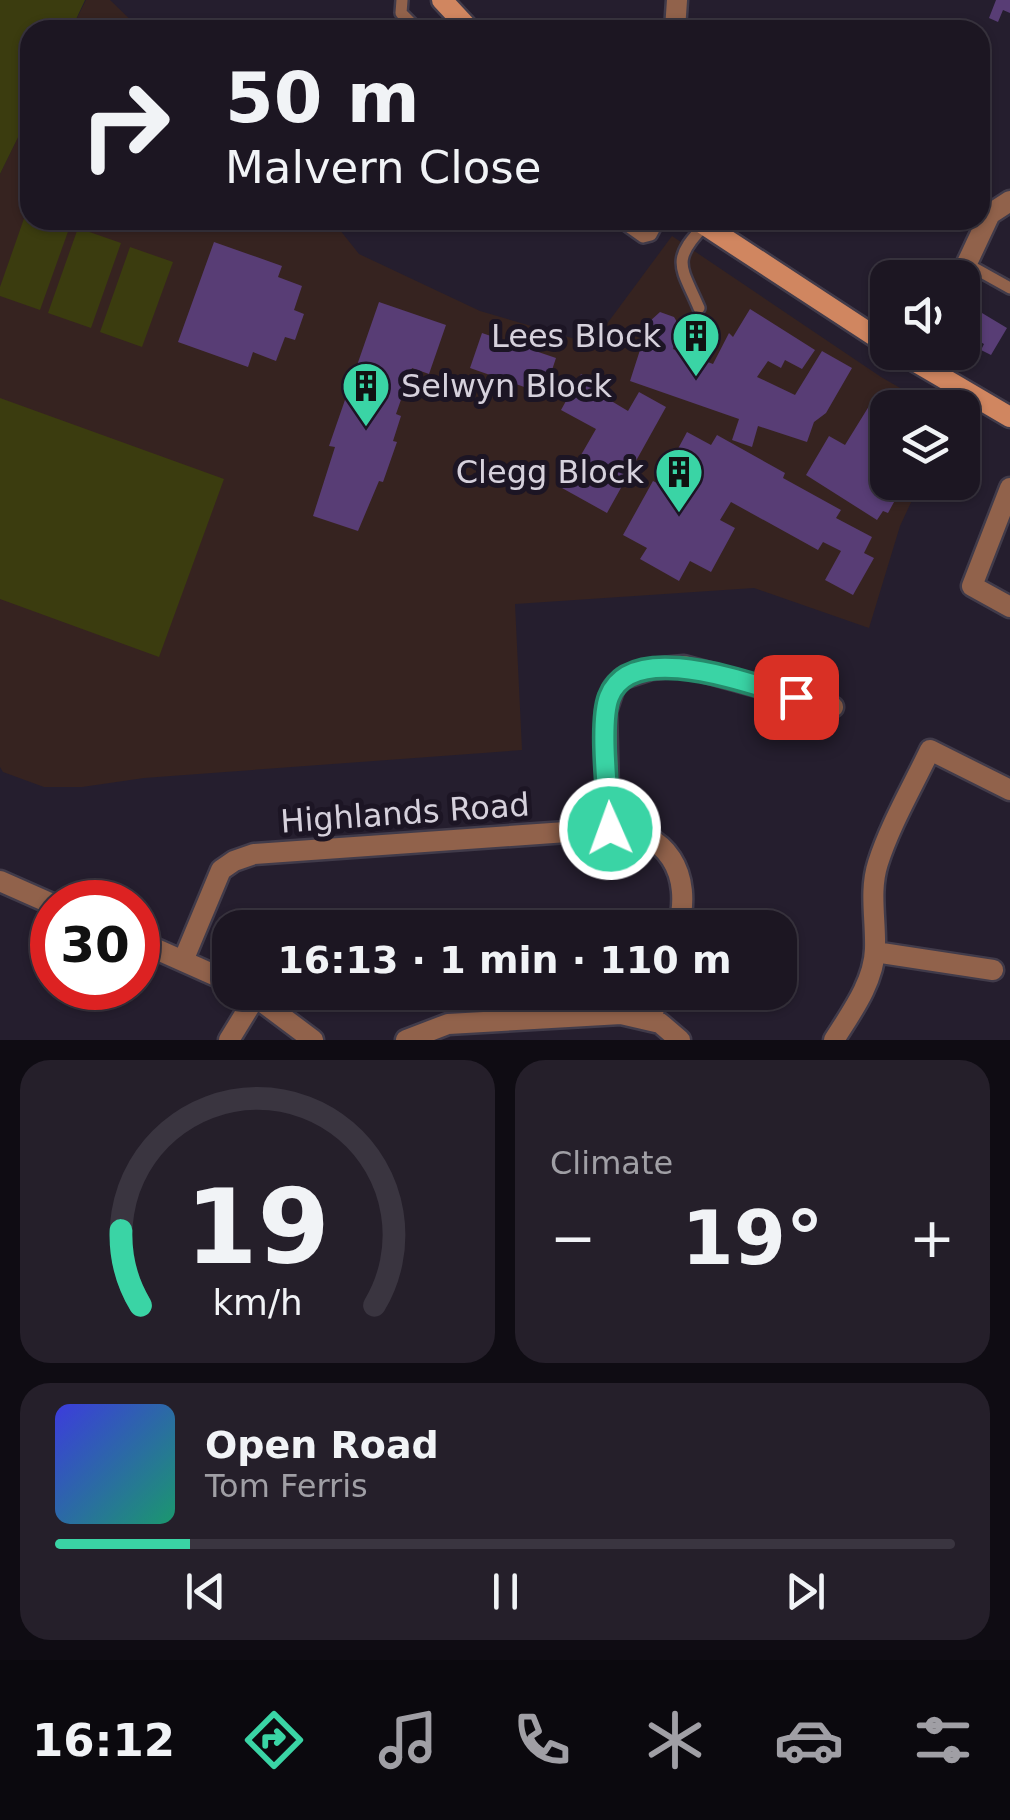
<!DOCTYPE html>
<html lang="en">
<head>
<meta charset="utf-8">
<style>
	body { margin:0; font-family:"DejaVu Sans",sans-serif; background:#251f2a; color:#f1f3f6; height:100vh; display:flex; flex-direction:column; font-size:38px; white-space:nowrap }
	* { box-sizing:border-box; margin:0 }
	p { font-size:32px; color:#a09fa5 }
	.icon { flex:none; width:55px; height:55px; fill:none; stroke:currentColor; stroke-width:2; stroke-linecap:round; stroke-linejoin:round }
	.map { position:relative; height:1040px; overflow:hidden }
	.details { display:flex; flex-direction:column; gap:20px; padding:20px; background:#0f0c13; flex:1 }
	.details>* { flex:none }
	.guide { position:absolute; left:20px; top:20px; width:970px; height:210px; border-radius:30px; box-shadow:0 2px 8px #0004,0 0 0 2px #3a3540; background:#1c1622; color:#f1f3f6; overflow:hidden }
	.controls { position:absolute; left:870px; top:260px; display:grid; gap:20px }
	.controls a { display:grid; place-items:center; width:110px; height:110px; border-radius:20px; background:#1c1622; box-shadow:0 2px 8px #0004,0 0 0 2px #3a3540; font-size:50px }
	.speed { position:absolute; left:30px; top:880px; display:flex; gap:20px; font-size:50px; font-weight:700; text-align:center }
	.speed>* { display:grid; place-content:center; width:130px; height:130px; border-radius:50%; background:#1c1622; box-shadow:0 2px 8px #0004,0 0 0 2px #3a3540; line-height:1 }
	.speed .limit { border:15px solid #d22; background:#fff; color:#111 }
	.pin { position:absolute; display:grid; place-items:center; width:85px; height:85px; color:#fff; margin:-42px; border-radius:20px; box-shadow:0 5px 15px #0006 }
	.me { position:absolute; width:110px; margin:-55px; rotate:358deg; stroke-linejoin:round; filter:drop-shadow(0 0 8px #0008) }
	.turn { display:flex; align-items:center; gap:35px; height:210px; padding:0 40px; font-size:45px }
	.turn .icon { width:130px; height:130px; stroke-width:2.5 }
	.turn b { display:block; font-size:70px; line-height:85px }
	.big { font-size:75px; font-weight:700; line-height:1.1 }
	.details .widget { flex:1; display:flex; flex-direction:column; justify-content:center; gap:15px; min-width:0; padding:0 35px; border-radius:30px; background:#251f2a }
	.details .dial { align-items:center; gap:0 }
	.dial svg { height:260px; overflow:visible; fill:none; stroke:#3a3540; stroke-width:7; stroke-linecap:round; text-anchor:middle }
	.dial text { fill:#f1f3f6; stroke:none }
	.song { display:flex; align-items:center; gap:30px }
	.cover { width:120px; height:120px; border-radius:15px; background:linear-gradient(135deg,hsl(240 70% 55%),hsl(160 70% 35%)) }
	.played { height:10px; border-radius:5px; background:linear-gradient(90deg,#3ad4a5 15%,#3a3540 15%) }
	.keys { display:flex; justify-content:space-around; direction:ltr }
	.heat { display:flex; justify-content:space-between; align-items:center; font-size:55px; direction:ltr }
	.details .tiles { flex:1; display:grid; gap:20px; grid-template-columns:1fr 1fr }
	.widget:last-child { grid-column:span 2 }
	.trip { position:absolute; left:212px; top:910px; width:585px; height:100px; border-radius:30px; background:#1c1622; box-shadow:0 2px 8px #0004,0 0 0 2px #3a3540; font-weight:700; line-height:100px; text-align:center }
	.tabs { display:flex; height:160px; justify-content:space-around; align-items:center; background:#0b090e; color:#a09fa5 }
	.tabs .icon { width:70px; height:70px }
	.tabs .on { color:#3ad4a5 }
	.tabs b { font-size:45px; color:#f1f3f6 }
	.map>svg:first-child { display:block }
	.education { fill:#362320 }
	.green { fill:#3b3c0f }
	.building { fill:#583d75 }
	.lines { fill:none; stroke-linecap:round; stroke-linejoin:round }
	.lane-casing { stroke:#413b4a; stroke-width:16 }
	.street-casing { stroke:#413b4a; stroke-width:25 }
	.secondary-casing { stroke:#413b4a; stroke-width:25 }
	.lane { stroke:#91624b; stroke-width:11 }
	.street { stroke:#91624b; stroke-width:20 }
	.secondary { stroke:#d08660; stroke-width:20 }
	.route-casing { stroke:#268a6b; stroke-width:25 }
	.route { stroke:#3ad4a5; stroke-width:18 }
	.labels { text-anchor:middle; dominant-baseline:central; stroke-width:10; stroke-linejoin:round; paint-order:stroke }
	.poi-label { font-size:32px; fill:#d6d1dc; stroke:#1c1524; text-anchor:end }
	.street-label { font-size:32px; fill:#d6d1dc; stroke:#1c1524 }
</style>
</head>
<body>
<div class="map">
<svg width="1010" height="1040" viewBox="0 0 1010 1040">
	<rect width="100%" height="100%" fill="#251e2e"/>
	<path class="education" d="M86,0H110L141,30H71Z
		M30,113V220H332L359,254L480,311L592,344L672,236L881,377L933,407L888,408V482L920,483L900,526L869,628L754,588L515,604L522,750L144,778L82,787H44L3,772L0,767V174Z"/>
	<path class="green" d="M0,0H85L71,30H30V113L0,174Z
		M27,210L30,220H55L70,226L40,310L0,296V287Z
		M78,228L121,243L91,328L48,313Z
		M130,247L173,262L142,347L100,332Z
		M0,398L224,479L159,657L0,599Z"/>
	<path class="building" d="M996,0H1010V13L1003,10L998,22L989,18Z
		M214,242L282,266L278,277L302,286L294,310L304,314L295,340L285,337L276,361L253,352L248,367L178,342Z
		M379,302L446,325L429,374L412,368L396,414L401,416L393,441L397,442L383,482L379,481L358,531L313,516L335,447L329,446Z
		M967,304L1007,328L991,355L981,350L984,344L962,332V312Z
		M750,309L815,350L802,369L785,360L781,368L768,361L757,377L795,395L822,351L852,368L826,413L814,422L807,442L758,426L752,447L732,440L739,419L630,381L649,322L660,312L674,317L680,327L673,349L713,364L729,333L733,337Z
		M482,333L556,358L544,394L470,368Z
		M581,374L602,386L598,393L628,411L639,392L666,407L607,513L562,488L596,429L561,410Z
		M874,398L888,406V482H905L888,513L883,511L877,520L806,475L829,436L845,445Z
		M687,432L711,445L717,435L785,473L783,478L841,510L836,518L872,537L864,553L874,558L853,595L825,580L841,551L823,542L818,550L731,502L720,520L735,528L711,572L690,561L679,581L640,559L647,548L623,535L653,481L659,484Z"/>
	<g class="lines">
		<g class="lane-casing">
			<path id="lane" d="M402,0L401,13L418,30
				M619,220L643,237L651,235L659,220
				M967,264L1010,288
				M699,308C681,266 670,261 705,225"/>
		</g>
		<g class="street-casing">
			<path id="street" d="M675,30L677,0
				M960,278L990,214L1010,201
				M1010,488L972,586L1010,607
				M609,829L606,711L614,687L623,678L651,669L684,666L833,707
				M0,881L52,904
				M138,941L230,982
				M875,952L993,970
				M183,961L221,870L234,861L254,854L609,829C668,829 693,875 678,928
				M249,992L313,1040
				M651,1019L659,992
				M229,1040L256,996
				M406,1040L448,1024L621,1014L660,1023L680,1040
				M834,1040C851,1013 874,982 875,949C876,920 869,891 878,863C890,825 913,786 930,750L1010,790"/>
		</g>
		<g class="secondary-casing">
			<path id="secondary" d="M442,0L470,30
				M697,220L888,345
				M899,352L1010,417"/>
		</g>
		<use href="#lane" class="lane"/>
		<use href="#street" class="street"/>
		<use href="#secondary" class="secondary"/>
	</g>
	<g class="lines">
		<g class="route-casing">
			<path id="route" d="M610,829C608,797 599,723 609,697C632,637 754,686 796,697"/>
		</g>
		<use href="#route" class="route"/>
	</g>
	<defs>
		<g id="building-pin" transform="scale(2.5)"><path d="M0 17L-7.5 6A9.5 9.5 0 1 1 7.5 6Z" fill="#3ad4a5" stroke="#1c1524"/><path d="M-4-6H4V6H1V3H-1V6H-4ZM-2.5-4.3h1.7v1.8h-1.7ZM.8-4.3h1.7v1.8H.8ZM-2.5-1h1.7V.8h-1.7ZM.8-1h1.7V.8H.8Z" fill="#111"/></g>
	</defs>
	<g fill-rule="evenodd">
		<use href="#building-pin" x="696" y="336"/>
		<use href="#building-pin" x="366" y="386"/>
		<use href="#building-pin" x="679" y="472"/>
	</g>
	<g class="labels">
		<g class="poi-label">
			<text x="661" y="336">Lees Block</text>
			<text x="401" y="386" text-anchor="start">Selwyn Block</text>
			<text x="644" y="472">Clegg Block</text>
		</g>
		<g class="street-label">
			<text transform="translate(405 813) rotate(-4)">Highlands Road</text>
		</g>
	</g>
</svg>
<div class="controls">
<a><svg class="icon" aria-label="sound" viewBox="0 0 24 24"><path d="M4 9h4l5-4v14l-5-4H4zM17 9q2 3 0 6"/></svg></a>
<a><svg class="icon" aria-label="layers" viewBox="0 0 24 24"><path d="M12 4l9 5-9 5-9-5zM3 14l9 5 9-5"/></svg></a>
</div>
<div class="speed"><div class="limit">30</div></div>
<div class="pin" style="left:796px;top:697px;background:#d93025"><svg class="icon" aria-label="arrive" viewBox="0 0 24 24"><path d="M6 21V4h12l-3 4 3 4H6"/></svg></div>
<svg class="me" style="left:610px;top:829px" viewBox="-20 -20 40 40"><circle r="17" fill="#3ad4a5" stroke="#fff" stroke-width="3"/><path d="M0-11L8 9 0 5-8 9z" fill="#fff"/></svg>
<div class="trip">16:13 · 1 min · 110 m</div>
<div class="guide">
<div class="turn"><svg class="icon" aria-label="right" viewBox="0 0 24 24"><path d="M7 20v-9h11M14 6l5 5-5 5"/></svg><div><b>50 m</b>Malvern Close</div></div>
</div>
</div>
<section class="details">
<div class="tiles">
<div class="widget dial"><svg viewBox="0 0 100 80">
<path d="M14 69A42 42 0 1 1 86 69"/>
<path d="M14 69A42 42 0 0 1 8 46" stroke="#3ad4a5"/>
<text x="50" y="56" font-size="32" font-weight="700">19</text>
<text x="50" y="72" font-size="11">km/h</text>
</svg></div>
<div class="widget"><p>Climate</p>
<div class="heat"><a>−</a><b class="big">19°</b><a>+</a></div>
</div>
<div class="widget">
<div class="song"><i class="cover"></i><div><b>Open Road</b><p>Tom Ferris</p></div></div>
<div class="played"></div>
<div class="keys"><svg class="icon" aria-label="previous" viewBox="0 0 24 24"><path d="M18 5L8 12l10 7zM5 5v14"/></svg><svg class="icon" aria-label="pause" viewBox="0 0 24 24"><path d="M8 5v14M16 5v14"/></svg><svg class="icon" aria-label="next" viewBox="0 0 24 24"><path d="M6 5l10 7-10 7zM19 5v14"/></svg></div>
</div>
</div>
</section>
<nav class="tabs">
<b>16:12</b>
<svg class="icon on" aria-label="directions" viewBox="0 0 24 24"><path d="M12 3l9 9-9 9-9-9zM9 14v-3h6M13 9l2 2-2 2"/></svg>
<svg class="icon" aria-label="music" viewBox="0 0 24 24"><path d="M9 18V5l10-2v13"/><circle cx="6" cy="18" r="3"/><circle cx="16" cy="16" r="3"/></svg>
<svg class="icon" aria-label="phone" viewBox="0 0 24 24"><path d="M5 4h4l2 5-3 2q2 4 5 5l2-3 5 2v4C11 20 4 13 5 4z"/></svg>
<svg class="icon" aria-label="climate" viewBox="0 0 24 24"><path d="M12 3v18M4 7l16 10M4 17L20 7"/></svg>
<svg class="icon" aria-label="car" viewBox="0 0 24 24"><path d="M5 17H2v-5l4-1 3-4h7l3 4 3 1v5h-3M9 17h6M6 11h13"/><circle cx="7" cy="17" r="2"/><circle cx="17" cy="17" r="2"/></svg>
<svg class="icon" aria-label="filters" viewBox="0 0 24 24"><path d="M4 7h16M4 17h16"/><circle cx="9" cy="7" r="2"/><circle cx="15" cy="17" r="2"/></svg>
</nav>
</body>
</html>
